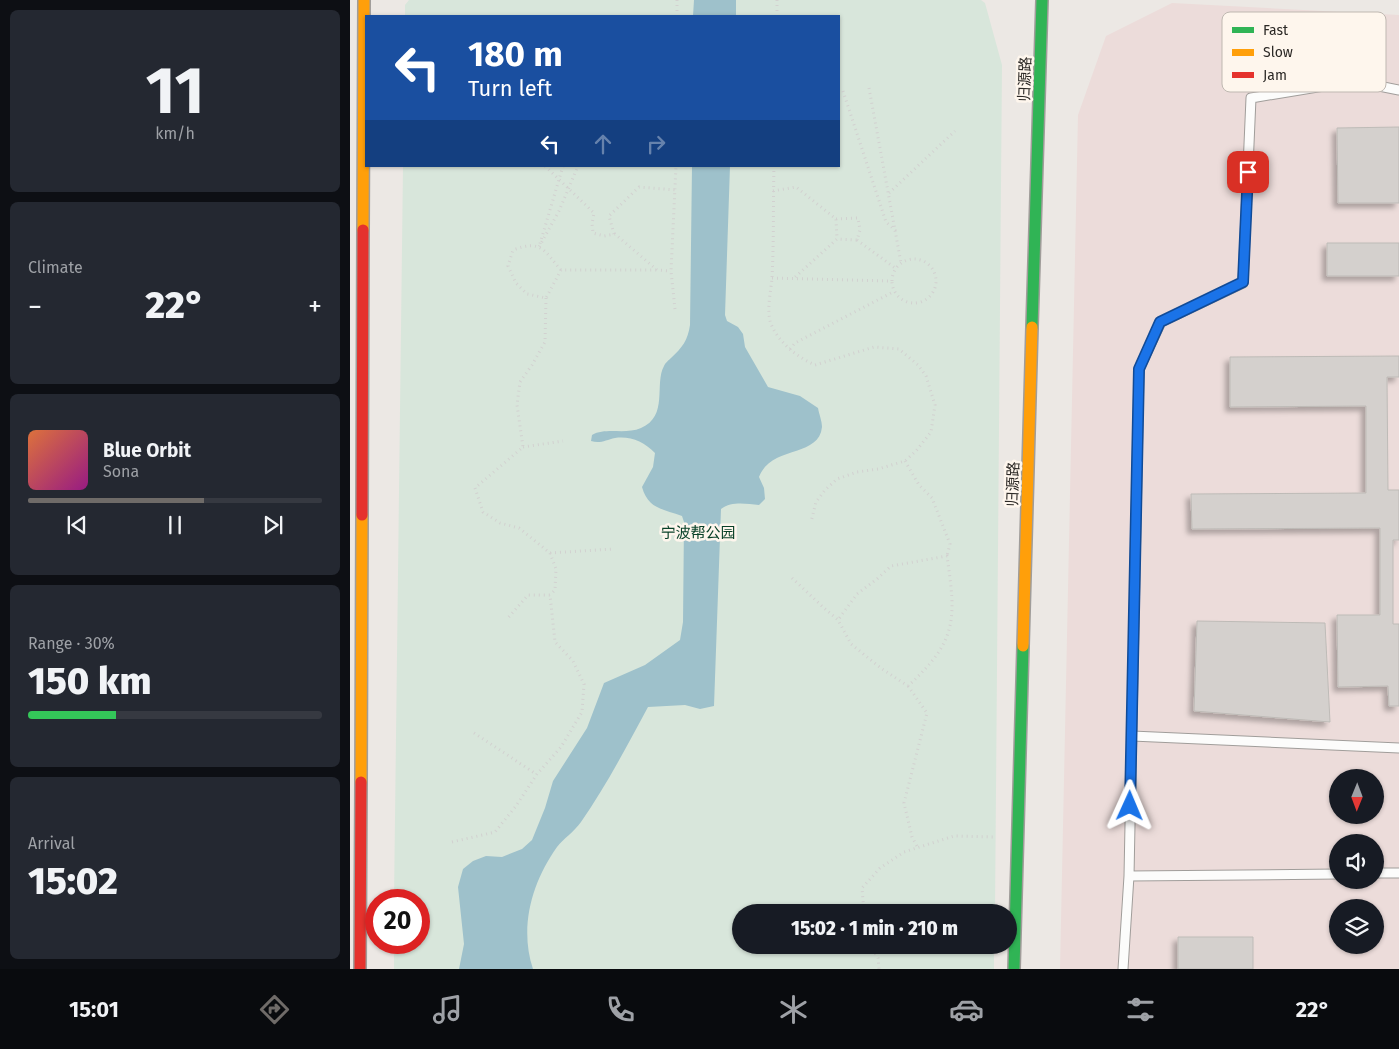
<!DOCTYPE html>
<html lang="en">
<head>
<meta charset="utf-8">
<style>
	body { margin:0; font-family:"Fira Sans","Noto Sans SC",sans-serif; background:#242831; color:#f1f3f6; height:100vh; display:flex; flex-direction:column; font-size:19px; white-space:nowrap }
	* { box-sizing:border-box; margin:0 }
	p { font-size:16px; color:#9ea1a6 }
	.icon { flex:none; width:28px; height:28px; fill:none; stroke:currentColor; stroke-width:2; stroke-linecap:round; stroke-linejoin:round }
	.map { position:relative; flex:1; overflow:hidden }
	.details { display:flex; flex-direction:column; gap:10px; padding:10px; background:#0d0f14; width:350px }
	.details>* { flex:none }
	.hud { position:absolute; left:15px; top:15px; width:475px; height:152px; border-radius:0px; box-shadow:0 1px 4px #0004; background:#1a4fa0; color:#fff; overflow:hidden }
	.needle { width:32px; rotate:181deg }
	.fabs { position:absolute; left:979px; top:769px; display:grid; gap:10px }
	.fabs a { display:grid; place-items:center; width:55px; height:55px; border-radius:50%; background:#171b24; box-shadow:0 1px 4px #0004; font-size:25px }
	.speed { position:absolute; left:15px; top:889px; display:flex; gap:10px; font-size:25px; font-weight:700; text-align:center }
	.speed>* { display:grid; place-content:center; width:65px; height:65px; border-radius:50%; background:#171b24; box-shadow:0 1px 4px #0004; line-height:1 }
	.speed .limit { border:8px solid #d22; background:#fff; color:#111 }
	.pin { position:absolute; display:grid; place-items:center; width:42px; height:42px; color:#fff; margin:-21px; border-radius:10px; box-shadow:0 2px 8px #0006 }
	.me { position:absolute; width:55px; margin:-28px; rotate:1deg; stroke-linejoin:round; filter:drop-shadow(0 0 4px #0008) }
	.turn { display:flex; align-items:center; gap:18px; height:105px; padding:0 20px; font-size:22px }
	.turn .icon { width:65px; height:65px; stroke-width:2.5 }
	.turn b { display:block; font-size:35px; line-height:42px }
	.lanes { display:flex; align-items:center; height:48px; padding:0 20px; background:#0003; justify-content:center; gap:25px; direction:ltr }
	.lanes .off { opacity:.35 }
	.big { font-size:38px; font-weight:800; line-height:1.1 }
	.details .tile { flex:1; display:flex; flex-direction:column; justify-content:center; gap:8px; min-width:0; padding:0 18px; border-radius:8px; background:#242831 }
	.details .dial { align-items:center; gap:0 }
	.dial b { font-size:65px; line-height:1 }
	.song { display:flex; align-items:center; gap:15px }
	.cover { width:60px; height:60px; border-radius:8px; background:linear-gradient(135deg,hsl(20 70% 55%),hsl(310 70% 35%)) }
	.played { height:5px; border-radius:2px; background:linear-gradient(90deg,#6f6b68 60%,#363941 60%) }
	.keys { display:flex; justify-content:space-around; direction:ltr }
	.heat { display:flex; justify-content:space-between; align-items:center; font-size:28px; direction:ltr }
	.charge { height:8px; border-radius:4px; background:linear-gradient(90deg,#34c759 30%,#363941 0) }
	.trip { position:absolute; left:382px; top:904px; width:285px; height:50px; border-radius:25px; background:#171b24; box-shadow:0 1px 4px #0004; font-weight:800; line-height:50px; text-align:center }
	.menu { display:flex; height:80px; justify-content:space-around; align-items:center; background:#090b0e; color:#9ea1a6 }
	.menu .icon { width:35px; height:35px }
	.menu .selected { color:#6f6b68 }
	.menu b { font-size:22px; color:#f1f3f6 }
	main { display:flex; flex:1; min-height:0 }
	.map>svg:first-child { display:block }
	.education { fill:#ecdcda; fill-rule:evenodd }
	.green { fill:#d8e6db }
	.water { fill:#9ec1cb }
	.building { fill:#d4d0cd; stroke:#bebbb7; filter:url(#shadow) }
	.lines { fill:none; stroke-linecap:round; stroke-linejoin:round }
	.lane-casing { stroke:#a09d9a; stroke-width:11 }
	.fast-casing { stroke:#a09d9a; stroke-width:14 }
	.slow-casing { stroke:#a09d9a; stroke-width:14 }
	.jam-casing { stroke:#a09d9a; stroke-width:14 }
	.path { stroke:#d2d1d0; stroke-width:3; stroke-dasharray:1 4; stroke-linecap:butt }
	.lane { stroke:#fcfcfb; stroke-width:9 }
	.fast { stroke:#30b455; stroke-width:11 }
	.slow { stroke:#ff9f0a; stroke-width:11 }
	.jam { stroke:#e5322d; stroke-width:11 }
	.route-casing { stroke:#114b97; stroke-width:12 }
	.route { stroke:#1a73e8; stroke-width:9 }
	.labels { text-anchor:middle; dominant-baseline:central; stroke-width:5; stroke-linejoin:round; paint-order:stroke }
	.street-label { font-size:15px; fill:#2b2825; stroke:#fef6ed }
	.park-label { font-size:15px; fill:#094128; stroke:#fef6ed }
	.key { fill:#fef6ed; stroke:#bfb8b1; stroke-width:1 }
	.key-label { font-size:14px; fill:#2b2825 }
</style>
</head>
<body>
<main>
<section class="details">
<div class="tile dial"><b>11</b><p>km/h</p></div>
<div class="tile"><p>Climate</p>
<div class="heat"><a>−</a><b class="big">22°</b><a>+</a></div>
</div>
<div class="tile">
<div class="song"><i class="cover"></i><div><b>Blue Orbit</b><p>Sona</p></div></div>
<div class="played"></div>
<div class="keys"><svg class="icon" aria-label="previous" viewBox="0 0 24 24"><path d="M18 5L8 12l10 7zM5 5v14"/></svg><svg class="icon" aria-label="pause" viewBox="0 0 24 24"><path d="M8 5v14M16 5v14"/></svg><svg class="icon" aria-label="next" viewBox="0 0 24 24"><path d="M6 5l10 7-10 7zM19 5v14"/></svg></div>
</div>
<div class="tile"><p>Range · 30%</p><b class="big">150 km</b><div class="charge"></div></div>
<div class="tile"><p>Arrival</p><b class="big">15:02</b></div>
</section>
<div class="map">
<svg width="1049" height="969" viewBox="0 0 1049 969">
	<defs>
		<filter id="shadow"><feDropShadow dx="-4.5" dy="4.5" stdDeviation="2.5" flood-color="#0004"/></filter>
	</defs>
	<rect width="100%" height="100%" fill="#ece8e4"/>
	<path class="education" d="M822,3L1049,15V969H710L728,115L756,36ZM988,778H1025V815H988ZM988,842H1025V880H988ZM988,908H1025V945H988Z"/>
	<path class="green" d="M59,0H631L635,3L652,65L645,912H391V945H644V969H44V943L69,942V900H44L53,166H489V16H55V5Z"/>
	<path class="water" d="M344,0H386V16H343Z
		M342,166H380L375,315L377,321L388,327L393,334L395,347L418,387L450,396L468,408C469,414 472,421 472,427C469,458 421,445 409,477L414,488L415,499L409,505C396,504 382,501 371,509L364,706L350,709L335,705L298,707C277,746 256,786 231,822C224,832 214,838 207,847C182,882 169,927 183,969H109L114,944L108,887L113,869L123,861L136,856L152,857L172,849L182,840L195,808L203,781L237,728L254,683L295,665L330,640L333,622L334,522L332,516C313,509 298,509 292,487L303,467L305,453C294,442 281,436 265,438C256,440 250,444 241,441L242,435C256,427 275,435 291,428C319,416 304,384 314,366C315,363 319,360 321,358C332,348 338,340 340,325Z"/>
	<path class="building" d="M1049,127V203H988L987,128Z
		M977,243H1049V276H977Z
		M1049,356V377H1037L1038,490H1049V540H1043V624H1049V706H1039L1038,686L988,687L987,615H1030V528L842,529L841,494L1016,493V406L880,407V357Z
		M847,621L975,623L980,722L844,711Z
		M828,937H903V969H828Z"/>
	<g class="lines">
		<g class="lane-casing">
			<path id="lane" d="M782,736L1049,748
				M1025,873H1049
				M779,876L988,874
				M773,969L779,876L789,369L811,322L893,283L901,98L1004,81L1049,90"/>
		</g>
		<g class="fast-casing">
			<path id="fast" d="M682,327L692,0
				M664,969L673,646"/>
		</g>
		<g class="slow-casing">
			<path id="slow" d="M13,230L14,0
				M673,646L682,327
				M11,782L12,515"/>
		</g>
		<g class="jam-casing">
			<path id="jam" d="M12,515L13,230
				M10,969L11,782"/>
		</g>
		<path class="path" d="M327,16V0
			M427,16V0
			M519,88L551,263
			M493,91L536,222L546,231
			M195,166L244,213L242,224L243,233L254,236L265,234L307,270L321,271
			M213,166L189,247L209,211L228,166
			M424,166C423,203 424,241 422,278C421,292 416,310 421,324C429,343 447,357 465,365L524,347L549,349L568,365L576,376L585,405L581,432L566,451L555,461L528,469L507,472L487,479L475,490L466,502L461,522
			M423,191L446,187L486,219L487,239L443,279
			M539,193L605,131
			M486,219L508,218L510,230L507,240L487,239
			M264,234L259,216L289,187L326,190
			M507,240L545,268
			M542 281a22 22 0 1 1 44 0a22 22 0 1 1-44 0Z
			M211,270C194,251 192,239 163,250L158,266L166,283L177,294L196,298L211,270H307
			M422,278L541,281
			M196,298L195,342L182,365L170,382L167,405L173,447L125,488L133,512L150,523L169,528L200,553L206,569L205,590L200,595
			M325,309L321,271L326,166
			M440,349L445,343L543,292
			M173,447L213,441
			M555,461L569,485L582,498L600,544L597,556
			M200,553L263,549
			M442,578L474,608L488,620L501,644L532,669L558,686C608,640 606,619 597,556L541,566L527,579L507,594L488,620
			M558,686L577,713L554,803L562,837L568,848
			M124,733L186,774
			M102,842L145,832L166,806L187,774L211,747L232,712L234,684L223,661L205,642L200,595H178L157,619
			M514,912L512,888L530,868L554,852L604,836L645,837
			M520,945L528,958L529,969"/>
		<use href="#lane" class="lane"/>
		<use href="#fast" class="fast"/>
		<use href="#slow" class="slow"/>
		<use href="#jam" class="jam"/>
	</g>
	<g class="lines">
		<g class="route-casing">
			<path id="route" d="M780,806L789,369L810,322L893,282L898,172"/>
		</g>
		<use href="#route" class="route"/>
	</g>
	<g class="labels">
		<g class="street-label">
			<text transform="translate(675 79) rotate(-88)">归源路</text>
			<text transform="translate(663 484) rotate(-88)">归源路</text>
		</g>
		<g class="park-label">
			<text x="348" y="533">宁波帮公园</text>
		</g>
	</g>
	<rect x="872" y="12" width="164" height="80" rx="8" class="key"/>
	<rect x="882" y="27" width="22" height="6" fill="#30b455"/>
	<rect x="882" y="49" width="22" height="7" fill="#ff9f0a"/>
	<rect x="882" y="72" width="22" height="6" fill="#e5322d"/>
	<g class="key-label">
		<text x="913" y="35">Fast</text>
		<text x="913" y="57">Slow</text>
		<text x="913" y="80">Jam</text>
	</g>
</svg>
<div class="fabs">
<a><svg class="needle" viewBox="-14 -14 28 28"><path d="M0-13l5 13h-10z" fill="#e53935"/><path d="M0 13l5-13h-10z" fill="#9ea1a6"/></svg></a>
<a><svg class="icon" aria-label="sound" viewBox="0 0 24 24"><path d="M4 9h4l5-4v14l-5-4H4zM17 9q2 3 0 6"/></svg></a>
<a><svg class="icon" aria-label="layers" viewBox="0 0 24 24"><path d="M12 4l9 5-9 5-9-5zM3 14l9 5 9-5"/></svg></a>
</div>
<div class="speed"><div class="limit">20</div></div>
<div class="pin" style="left:898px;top:172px;background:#d93025"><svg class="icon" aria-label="arrive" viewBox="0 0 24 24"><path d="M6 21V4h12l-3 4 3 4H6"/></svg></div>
<svg class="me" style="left:780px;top:806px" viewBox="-20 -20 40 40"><path d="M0-17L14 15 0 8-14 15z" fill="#1a73e8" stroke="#fff" stroke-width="4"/></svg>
<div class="trip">15:02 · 1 min · 210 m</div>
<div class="hud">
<div class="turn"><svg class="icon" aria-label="left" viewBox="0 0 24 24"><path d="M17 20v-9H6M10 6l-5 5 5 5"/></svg><div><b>180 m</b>Turn left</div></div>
<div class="lanes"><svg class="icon" aria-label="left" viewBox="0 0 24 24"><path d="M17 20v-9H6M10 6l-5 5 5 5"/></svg><svg class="icon off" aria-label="ahead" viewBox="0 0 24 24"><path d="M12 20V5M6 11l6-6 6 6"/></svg><svg class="icon off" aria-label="right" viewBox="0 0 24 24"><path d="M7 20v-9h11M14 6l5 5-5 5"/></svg></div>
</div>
</div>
</main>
<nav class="menu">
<b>15:01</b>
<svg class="icon selected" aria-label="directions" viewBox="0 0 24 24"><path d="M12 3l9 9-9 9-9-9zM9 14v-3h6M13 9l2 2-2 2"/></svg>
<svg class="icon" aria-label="music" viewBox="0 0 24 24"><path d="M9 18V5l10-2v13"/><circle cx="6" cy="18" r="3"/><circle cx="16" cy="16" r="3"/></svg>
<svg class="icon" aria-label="phone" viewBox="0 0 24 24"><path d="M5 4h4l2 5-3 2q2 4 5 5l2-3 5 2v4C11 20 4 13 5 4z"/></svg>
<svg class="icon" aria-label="climate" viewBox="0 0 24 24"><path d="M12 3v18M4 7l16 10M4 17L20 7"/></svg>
<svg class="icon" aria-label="car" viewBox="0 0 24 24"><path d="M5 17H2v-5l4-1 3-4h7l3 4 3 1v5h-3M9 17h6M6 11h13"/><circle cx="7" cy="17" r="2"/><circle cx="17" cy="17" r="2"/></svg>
<svg class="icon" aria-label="filters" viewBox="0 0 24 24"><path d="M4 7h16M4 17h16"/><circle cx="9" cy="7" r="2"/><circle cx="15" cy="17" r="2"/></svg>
<b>22°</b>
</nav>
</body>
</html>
